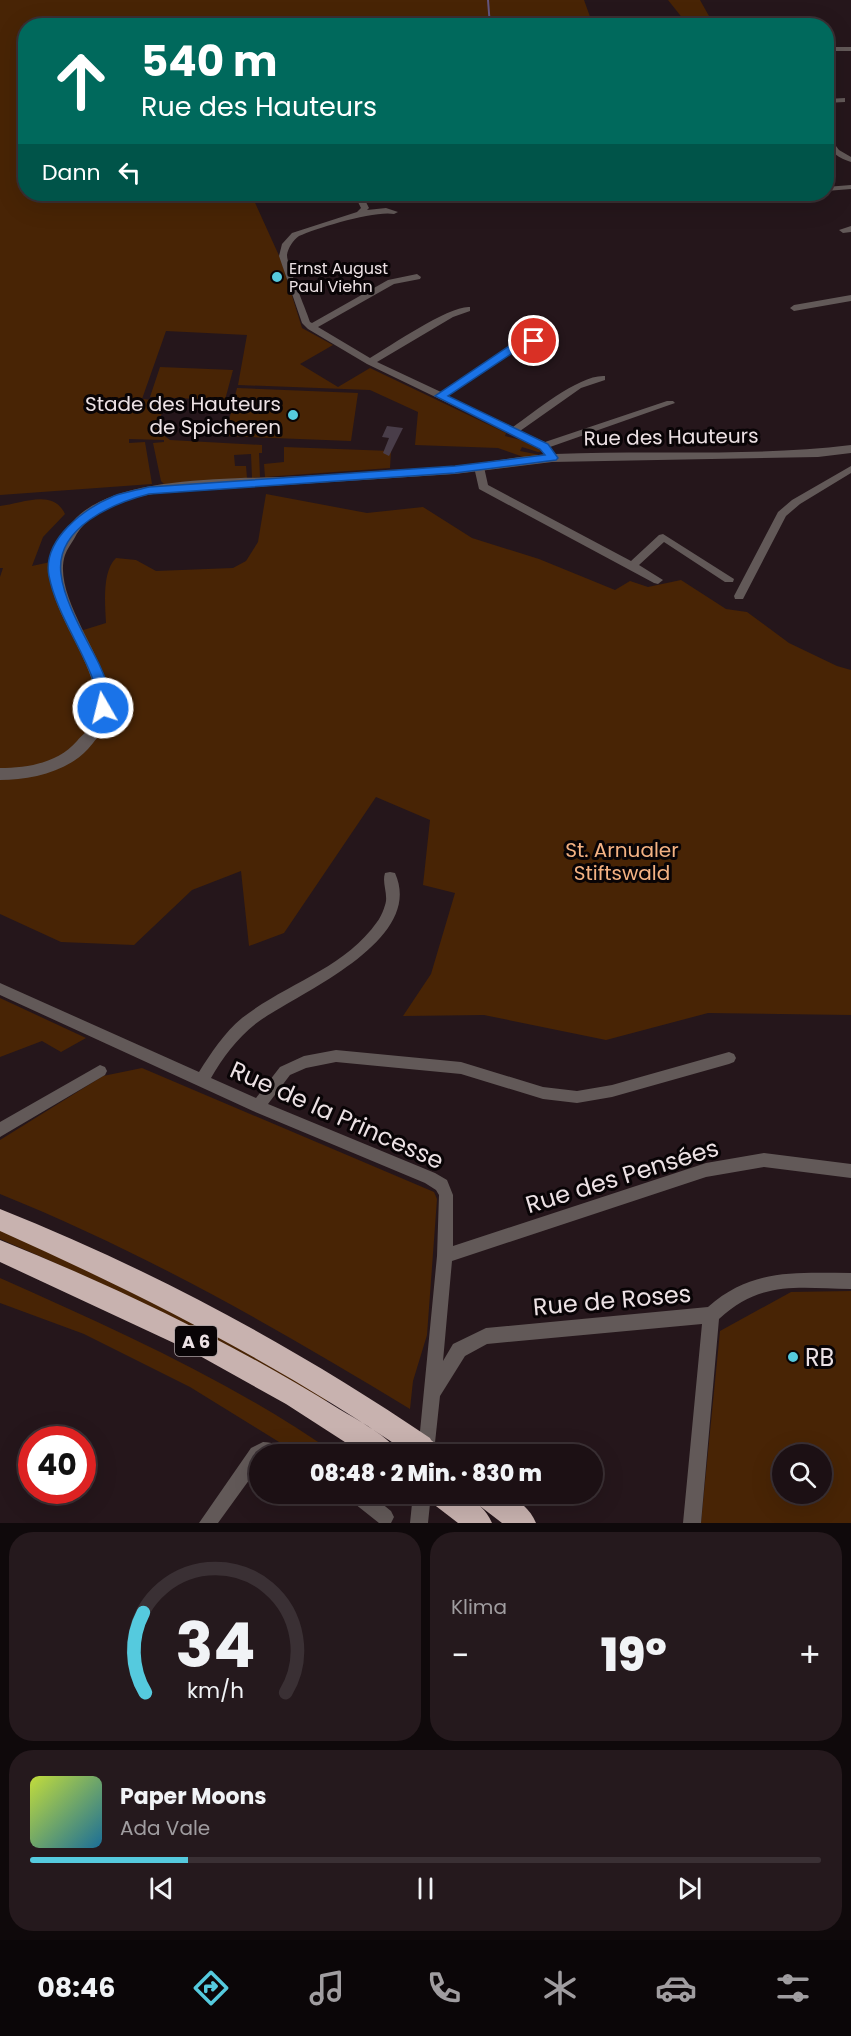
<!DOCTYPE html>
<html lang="de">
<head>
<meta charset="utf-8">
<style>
	body { margin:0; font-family:Poppins,sans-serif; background:#25191d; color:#f1f3f6; height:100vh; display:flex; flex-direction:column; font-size:22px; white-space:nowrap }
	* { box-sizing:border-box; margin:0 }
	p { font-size:20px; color:#a09da0 }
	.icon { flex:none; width:33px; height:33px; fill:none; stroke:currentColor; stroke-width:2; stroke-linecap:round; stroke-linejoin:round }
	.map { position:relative; height:1523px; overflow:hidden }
	.panel { display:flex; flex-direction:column; gap:9px; padding:9px; background:#0f090b; flex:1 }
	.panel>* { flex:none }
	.banner { position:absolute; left:18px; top:18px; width:816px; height:183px; border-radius:24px; box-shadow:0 6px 24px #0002,0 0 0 2px #3a3034; background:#00695c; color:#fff; overflow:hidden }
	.tools { position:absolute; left:772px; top:1444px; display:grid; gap:12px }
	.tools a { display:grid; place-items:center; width:60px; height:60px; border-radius:50%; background:#1c1014; box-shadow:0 6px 24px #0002,0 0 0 2px #3a3034; font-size:30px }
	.speed { position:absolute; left:18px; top:1426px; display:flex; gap:12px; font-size:30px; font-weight:700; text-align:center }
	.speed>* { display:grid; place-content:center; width:78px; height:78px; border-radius:50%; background:#1c1014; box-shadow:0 6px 24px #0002,0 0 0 2px #3a3034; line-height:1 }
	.speed .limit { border:9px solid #d22; background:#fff; color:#111 }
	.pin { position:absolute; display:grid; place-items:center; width:51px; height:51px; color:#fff; margin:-26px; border:3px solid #fff; border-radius:50%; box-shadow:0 2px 6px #0007 }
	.me { position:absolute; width:66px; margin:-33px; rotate:352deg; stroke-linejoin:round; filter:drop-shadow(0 0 4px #0008) }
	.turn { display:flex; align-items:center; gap:21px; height:126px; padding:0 24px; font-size:27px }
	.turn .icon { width:78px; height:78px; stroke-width:2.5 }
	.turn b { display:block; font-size:42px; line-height:51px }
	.then { display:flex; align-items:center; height:57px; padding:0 24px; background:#0003; gap:12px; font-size:22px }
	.big { font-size:45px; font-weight:800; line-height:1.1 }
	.panel .tile { flex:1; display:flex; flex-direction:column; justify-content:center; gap:9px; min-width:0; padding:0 21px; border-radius:24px; background:#25191d }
	.panel .dial { align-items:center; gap:0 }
	.dial svg { height:156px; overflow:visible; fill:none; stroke:#3a3034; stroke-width:7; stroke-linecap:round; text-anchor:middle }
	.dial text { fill:#f1f3f6; stroke:none }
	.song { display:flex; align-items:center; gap:18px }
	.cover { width:72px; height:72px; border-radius:9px; background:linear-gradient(135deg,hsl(70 70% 55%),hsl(200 70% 35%)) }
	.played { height:6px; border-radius:3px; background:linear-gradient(90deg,#55cade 20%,#3a3034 20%) }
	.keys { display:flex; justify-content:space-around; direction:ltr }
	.heat { display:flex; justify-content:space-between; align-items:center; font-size:33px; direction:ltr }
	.panel .tiles { flex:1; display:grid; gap:9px; grid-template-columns:1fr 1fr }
	.tile:last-child { grid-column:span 2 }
	.trip { position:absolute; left:249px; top:1444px; width:354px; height:60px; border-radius:30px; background:#1c1014; box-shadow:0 6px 24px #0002,0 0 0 2px #3a3034; font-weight:800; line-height:60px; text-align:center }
	.tab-bar { display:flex; height:96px; justify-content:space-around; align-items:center; background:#0b0608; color:#a09da0 }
	.tab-bar .icon { width:42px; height:42px }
	.tab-bar .on { color:#55cade }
	.tab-bar b { font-size:27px; color:#f1f3f6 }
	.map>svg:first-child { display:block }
	.green { fill:#482405; fill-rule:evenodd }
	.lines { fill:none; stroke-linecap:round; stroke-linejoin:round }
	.stream { stroke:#63557f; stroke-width:2 }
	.building { fill:#493d49 }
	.minor { fill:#625958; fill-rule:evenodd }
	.tertiary { fill:#625958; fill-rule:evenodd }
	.motorway { fill:#c8b2af; fill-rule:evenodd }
	.motorway-bridge { stroke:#c8b2af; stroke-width:23 }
	.route { fill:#1a73e8; stroke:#114b97; stroke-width:1.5 }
	.poi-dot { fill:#55cade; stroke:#090406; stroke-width:2 }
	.labels { text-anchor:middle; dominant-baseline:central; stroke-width:6; stroke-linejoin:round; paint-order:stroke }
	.far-poi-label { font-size:16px; fill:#ece1e4; stroke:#090406; text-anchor:start }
	.shield { fill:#090406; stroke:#a89fa1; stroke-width:1.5 }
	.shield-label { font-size:18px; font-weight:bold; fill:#ece1e4 }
	.poi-label { font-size:20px; fill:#ece1e4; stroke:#090406; text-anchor:end }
	.street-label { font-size:20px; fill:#ece1e4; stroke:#090406 }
	.park-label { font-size:20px; fill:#f4b283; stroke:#090406 }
	.near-street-label { font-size:24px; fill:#ece1e4; stroke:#090406 }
	.near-poi-label { font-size:24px; fill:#ece1e4; stroke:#090406; text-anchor:start }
</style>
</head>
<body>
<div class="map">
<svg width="851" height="1523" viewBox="0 0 851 1523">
	<rect width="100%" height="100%" fill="#25161b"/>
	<path class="green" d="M0,0H584L593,25L26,26V194H251L281,260L302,328L333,345L300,364L338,387L370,368L506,433L505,436L521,440L544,451L538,452L522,447L520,451L540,455L526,458L498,448L415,445L418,412L370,390L238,385L247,335L166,331L142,399L165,401L157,430L170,440L262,445V453H259L260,477L252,478L251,454L234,455L235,466H246L247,478L164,484L161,481L153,443L164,442V440L129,439V443L145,442L152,484L0,495Z
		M668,0H700L714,25H688Z
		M160,367L233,370L225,400L150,397Z
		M237,388L358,393L351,441L225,436Z
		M284,447L391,451L390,468L265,477L264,464L284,462Z
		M266,494L367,513L423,507L472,538L539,559L615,590L630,581L648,587L681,580L726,609L747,612L789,643L837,666L851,670V1015L708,1013L606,1040L484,1015L403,1016L431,974L455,893L423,885L430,820L376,797L284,933L249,946L241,871L192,890L134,945L61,942L0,914V577L3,568H0V506C21,504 53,488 65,514L43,537L32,566L55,561L77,632L106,623C105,604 102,571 116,558L136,560L156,571L233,568L246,561L258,542Z
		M0,998L86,1038L61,1052L42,1041L0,1057Z
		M142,1068L434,1192L437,1199L427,1335L413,1381L410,1409C277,1328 144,1252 0,1194V1140L103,1076Z
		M0,1230L89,1268L333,1398L326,1401C220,1340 113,1287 0,1239Z
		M0,1278C116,1330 232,1381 337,1455H300L190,1387L84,1334L0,1303Z
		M851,1291V1523H701L720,1331L791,1292ZM783,1455H822V1494H783Z"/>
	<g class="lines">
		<path class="stream" d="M488,0L490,26"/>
	</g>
	<path class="building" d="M387,426L403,428L389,456L383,453L389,438L382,437Z"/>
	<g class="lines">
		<path class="minor" d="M826,47H851V51H826Z
			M845,98V102L826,103V99Z
			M826,133L839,150L851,157V162C836,157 826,150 826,133Z
			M851,185V189L826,191V187Z
			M288,194H299L272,203L268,201Z
			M354,194H362L369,208L367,210L386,208L398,212L394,214C376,210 316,228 299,236C293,240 288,248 287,255C287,266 306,309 310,322L312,323L388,280L417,274L421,277L420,279L394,284L318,327L370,358C390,346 450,305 470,307V311L453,317L377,362L441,392L513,344L537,339V343L519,348L448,396L513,427C534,412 580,374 605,376V380L581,388L520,431L545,442L667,401H673L675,403L550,447L557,458L552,461L548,460L541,448L367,364L308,329L302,323L279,256L282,244L292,233L357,212L361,208Z
			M851,226V232L843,233L839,230Z
			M851,295V301L794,311L790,308L794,305Z
			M479,464L484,467L488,485L631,561L659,535L663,534L734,579L733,582H725L664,542L639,565L663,580L658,584L654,583L479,489L474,467Z
			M851,466V473L800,504L786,516L743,599H735L734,596L778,512L792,500Z
			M390,872L395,873C426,941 298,993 258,1022C238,1037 223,1057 211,1078L256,1098L280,1067L304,1056L336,1050L461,1062L543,1087L577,1091L612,1085L729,1052L734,1054L736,1058L734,1062L729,1064L612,1097L577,1103L543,1099L461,1074L336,1062L306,1068L290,1075L268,1104L435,1173L447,1180L453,1195V1246L706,1163L764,1153L851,1164V1178L764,1167L706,1177L452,1261L443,1361L453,1344L486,1328L708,1307C752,1268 796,1273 851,1273V1289C798,1288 761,1280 719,1319L701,1523H683L702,1324L487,1344L465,1356L440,1396L434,1452L433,1455H419L418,1452L437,1256L439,1195L436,1190L425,1183L253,1111L0,995V983L199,1072C211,1053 224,1033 242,1018C285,984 344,969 377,922C381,917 385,907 386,901C387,891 382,882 385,873Z
			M100,1065L105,1067L107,1071L105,1075L0,1137V1122Z
			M263,1442C273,1442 281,1445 285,1455H260V1465L218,1523H199L251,1448Z
			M347,1494H370L391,1511L394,1517L391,1523H379L350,1500Z
			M413,1494H431L428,1523H410Z"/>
		<path class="tertiary" d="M851,445V453L818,457L552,462L455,474L159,493C127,498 90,508 74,539C71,544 67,549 65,555C53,592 97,647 106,683C107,688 110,695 110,701C110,721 101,734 88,749C67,772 30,780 0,780V768C27,768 58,763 77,741C81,736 89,730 92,724C115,674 35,607 52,555C54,550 58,544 60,540C70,522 81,511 99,502C151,476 245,479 304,476C354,473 404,471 455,466C488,463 521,455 555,454C653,450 753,457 851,445Z"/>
		<path class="motorway" d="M0,1209C151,1269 296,1347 430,1438L434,1447L430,1455H411C282,1366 143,1295 0,1231Z
			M0,1240C117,1287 231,1342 339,1409C356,1419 392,1438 400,1455H365L286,1404L191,1351L0,1262Z
			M428,1494C455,1494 480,1495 492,1523H458L432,1503Z
			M472,1494C499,1494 524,1495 536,1523H502L476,1503Z"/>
		<path class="motorway-bridge" d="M421,1447L432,1455"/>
	</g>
	<path class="route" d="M534,338L538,339V343L520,348L448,396L548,444L558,458L556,460L455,473L149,494C114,503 55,527 61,574C64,602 86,638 99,664C105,678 115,696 108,712H98C95,705 96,689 92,677C79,643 56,611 49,576C42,539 85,508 114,496C125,492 138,490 149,487L455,466L545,455L540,449L435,396L512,344Z"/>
	<g class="poi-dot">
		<circle cx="277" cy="277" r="6"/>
		<circle cx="293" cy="415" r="6"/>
		<circle cx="793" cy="1357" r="6"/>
	</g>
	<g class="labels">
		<g class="far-poi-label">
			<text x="289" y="268">Ernst August<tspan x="289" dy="18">Paul Viehn</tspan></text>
		</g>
		<rect class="shield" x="175" y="1326" width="42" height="30" rx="4.5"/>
		<g class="shield-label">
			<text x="196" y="1341">A 6</text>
		</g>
		<g class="poi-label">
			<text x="281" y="404">Stade des Hauteurs<tspan x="281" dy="23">de Spicheren</tspan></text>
		</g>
		<g class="street-label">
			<text transform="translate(671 437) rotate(-1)">Rue des Hauteurs</text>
		</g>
		<g class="park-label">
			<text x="622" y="850">St. Arnualer<tspan x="622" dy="23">Stiftswald</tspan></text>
		</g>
		<g class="near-street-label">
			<text transform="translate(337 1115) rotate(24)">Rue de la Princesse</text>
			<text transform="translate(622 1176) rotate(-17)">Rue des Pensées</text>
			<text transform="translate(612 1300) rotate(-5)">Rue de Roses</text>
		</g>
		<g class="near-poi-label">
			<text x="805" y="1357">RB</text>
		</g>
	</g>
</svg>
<div class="tools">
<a><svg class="icon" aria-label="search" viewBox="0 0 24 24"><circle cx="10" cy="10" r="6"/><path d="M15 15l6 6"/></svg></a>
</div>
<div class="speed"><div class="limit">40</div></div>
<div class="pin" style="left:534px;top:341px;background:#d93025"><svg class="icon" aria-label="arrive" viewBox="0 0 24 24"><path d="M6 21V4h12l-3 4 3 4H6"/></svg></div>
<svg class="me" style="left:103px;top:708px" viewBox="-20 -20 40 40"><circle r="17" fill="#1a73e8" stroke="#fff" stroke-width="3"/><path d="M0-11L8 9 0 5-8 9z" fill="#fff"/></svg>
<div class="trip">08:48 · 2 Min. · 830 m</div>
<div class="banner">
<div class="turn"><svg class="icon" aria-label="ahead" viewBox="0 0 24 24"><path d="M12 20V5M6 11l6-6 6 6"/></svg><div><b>540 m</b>Rue des Hauteurs</div></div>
<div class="then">Dann<svg class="icon" aria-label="left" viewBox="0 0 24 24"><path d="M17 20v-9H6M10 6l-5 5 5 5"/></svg></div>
</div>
</div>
<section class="panel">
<div class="tiles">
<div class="tile dial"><svg viewBox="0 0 100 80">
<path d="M14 69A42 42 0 1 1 86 69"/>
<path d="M14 69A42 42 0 0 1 13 28" stroke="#55cade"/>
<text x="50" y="56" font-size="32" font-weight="700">34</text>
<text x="50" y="72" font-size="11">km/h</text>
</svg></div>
<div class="tile"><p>Klima</p>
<div class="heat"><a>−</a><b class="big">19°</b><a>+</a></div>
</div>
<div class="tile">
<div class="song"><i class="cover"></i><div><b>Paper Moons</b><p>Ada Vale</p></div></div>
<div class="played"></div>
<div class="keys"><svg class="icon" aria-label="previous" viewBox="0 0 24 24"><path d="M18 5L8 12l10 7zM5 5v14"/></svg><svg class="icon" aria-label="pause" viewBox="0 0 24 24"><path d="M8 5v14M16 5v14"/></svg><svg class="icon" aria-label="next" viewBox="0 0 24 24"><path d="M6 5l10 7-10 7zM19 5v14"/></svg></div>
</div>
</div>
</section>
<nav class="tab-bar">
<b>08:46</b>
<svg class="icon on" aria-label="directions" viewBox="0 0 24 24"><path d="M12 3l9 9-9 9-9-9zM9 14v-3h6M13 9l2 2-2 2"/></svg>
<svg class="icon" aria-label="music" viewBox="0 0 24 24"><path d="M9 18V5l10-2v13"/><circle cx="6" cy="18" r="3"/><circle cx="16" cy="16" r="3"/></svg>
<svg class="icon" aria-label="phone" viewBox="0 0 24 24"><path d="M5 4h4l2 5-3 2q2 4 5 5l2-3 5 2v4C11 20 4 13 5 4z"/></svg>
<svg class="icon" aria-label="climate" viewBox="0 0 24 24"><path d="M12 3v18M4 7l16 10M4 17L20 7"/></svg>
<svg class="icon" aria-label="car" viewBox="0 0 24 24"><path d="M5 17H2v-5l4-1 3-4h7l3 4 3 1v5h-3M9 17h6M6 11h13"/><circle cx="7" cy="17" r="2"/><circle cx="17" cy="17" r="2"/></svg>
<svg class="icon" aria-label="filters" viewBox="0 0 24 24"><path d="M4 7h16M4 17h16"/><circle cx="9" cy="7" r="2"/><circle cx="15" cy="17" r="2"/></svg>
</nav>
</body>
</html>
